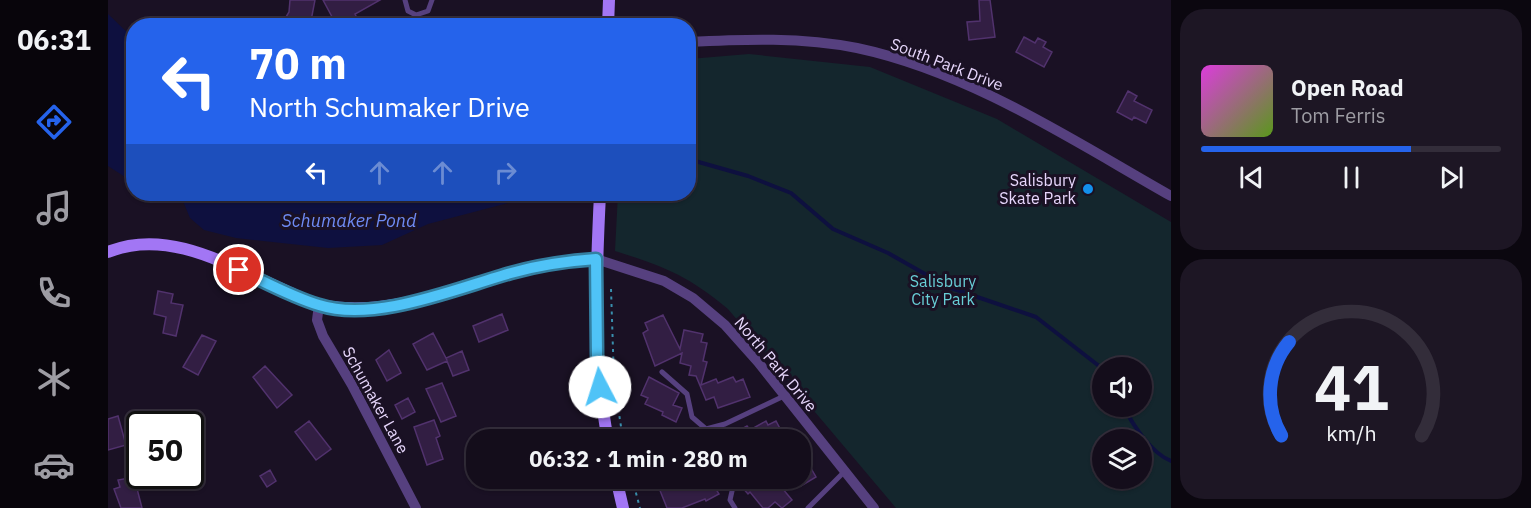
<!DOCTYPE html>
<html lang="en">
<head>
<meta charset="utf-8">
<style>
	body { margin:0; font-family:"IBM Plex Sans",sans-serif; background:#1d1624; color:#f1f3f6; height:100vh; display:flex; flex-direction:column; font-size:22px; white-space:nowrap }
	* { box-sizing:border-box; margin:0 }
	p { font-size:20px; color:#9d9ca3 }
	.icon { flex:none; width:33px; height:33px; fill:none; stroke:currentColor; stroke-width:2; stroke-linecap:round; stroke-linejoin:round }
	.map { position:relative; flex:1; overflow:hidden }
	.sheet { display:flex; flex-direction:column; gap:9px; padding:9px; background:#0b070f; width:360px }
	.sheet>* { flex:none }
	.banner { position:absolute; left:18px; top:18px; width:570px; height:183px; border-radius:24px; box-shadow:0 2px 4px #0004,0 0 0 2px #332d3a; background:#2563eb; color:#fff; overflow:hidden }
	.buttons { position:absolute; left:984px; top:357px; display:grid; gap:12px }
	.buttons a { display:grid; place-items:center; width:60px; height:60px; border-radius:50%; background:#140d1b; box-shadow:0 2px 4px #0004,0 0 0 2px #332d3a; font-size:30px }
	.speed { position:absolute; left:18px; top:411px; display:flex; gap:12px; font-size:30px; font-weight:700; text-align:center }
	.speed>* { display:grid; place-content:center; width:78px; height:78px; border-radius:50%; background:#140d1b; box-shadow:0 2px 4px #0004,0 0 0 2px #332d3a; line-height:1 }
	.speed .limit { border:3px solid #111; border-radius:9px; background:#fff; color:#111 }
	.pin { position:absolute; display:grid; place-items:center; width:51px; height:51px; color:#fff; margin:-26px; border:3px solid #fff; border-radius:50%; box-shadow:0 2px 6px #0007 }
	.me { position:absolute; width:66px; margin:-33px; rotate:355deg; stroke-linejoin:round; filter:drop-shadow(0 0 4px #0008) }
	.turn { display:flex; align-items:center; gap:21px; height:126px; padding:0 24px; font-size:27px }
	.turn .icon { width:78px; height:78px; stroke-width:2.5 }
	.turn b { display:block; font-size:42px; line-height:51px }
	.lanes { display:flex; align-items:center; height:57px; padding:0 24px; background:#0003; justify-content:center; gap:30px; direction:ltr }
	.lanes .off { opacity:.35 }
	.sheet .tile { flex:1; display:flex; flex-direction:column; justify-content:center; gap:9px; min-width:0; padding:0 21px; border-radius:24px; background:#1d1624 }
	.sheet .dial { align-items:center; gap:0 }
	.dial svg { height:156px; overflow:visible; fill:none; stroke:#332d3a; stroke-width:7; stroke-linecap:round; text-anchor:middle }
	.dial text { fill:#f1f3f6; stroke:none }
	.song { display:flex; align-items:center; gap:18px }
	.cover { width:72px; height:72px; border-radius:9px; background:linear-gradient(135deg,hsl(300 70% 55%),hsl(90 70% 35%)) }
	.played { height:6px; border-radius:3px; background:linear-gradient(90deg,#2563eb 70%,#332d3a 70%) }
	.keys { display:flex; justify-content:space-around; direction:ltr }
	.trip { position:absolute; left:358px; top:429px; width:345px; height:60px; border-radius:24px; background:#140d1b; box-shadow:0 2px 4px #0004,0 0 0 2px #332d3a; font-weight:800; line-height:60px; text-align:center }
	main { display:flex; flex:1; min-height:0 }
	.tab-bar { display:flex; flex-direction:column; width:108px; justify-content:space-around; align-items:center; background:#08050b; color:#9d9ca3 }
	.tab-bar .icon { width:42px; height:42px }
	.tab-bar .active { color:#2563eb }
	.tab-bar b { font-size:27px; color:#f1f3f6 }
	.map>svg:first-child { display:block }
	.green { fill:#14262d; fill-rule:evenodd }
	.water { fill:#0e103f }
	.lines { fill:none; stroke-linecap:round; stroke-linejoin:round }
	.stream { stroke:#0e103f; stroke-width:4 }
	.building { fill:#321e43; stroke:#51326d; stroke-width:1.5 }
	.path { stroke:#398fad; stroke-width:2; stroke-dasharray:3 4.5; stroke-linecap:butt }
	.lane { stroke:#56407f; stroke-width:5 }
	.street { stroke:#56407f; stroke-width:10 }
	.secondary { stroke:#a276f4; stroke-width:12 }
	.route-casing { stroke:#337fa1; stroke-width:15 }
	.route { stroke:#4fc3f7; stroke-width:10 }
	.poi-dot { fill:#1390eb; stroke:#1a1124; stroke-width:2 }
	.labels { text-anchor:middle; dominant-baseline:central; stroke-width:6; stroke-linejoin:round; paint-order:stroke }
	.street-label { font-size:16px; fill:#e7d7fc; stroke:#1a1124 }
	.poi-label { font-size:16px; fill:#e7d7fc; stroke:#1a1124; text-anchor:end }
	.park-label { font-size:16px; fill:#68ced6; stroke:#1a1124 }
	.water-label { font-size:18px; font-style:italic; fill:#6e8af3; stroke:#1a1124 }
</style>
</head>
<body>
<main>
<nav class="tab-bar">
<b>06:31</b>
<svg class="icon active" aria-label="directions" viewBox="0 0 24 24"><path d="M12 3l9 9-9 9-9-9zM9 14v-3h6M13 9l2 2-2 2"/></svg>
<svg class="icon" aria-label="music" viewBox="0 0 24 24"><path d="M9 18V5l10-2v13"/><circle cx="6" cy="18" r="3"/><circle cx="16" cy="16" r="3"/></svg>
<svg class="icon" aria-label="phone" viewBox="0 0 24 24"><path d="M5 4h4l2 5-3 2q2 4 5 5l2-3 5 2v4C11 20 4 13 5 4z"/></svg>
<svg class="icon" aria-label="climate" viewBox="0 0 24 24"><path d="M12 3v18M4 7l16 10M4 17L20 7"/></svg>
<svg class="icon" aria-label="car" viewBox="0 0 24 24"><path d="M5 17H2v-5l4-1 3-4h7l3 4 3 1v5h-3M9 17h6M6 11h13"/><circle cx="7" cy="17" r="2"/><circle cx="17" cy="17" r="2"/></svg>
</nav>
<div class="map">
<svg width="1063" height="508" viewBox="0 0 1063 508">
	<rect width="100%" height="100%" fill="#1a1124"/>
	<path class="green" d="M641,54L762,67L889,119L1063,222V508H788L620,309C579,275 557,267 507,251L510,194H580L581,59ZM994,368H1034V406H994ZM994,440H1034V478H994Z"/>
	<path class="water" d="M0,14L25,38V182L0,166Z
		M72,194H71H435L320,224L274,245L220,248L128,238L96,230L82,218Z"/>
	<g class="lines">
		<path class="stream" d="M580,159L640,176L683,193L725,229L780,253L840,287L928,317L991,366L994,372
			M1015,406C1025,425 1043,453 1063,461"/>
	</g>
	<path class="building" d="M182,0H207L202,26H181L175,22L181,12Z
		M215,0H272L247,14L253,26H229Z
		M871,0H882L887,37L861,40L859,22L872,21Z
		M916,37L927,43L930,38L938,42L935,47L944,52L936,67L908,52Z
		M1020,91L1029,96L1026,101L1044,110L1038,123L1026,117L1024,120L1009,112Z
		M50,291L65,294L63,303L75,305L68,336L55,333L58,317L46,314Z
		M394,314L400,330L371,342L365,326Z
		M555,315L572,349L576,330L595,334L593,342L599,343L595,361L599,362L593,385L608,379L610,383L625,377L628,382L635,379L642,397L610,408L606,397L598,400L588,376L581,375L583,366L572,363L574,353L547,366L535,333L540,330L537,323Z
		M325,333L339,360L338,358L354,351L361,370L345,376L339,361L319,370L305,344Z
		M94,335L108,341L90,375L75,367Z
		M281,350L293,373L279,381L268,360Z
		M157,366L184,395L169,408L145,377Z
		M541,377L571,393L565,405L574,408L568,422L554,415L555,412L537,404L540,398L533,395Z
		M334,383L348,416L333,422L318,389Z
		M300,398L307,412L294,419L287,405Z
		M10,416L18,445L0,450V419Z
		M326,420L332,436L328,438L335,459L319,465L306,427Z
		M201,421L223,449L208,460L187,432Z
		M658,421L660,425L668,421L678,440H625L628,438L626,433L639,426L642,430Z
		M700,463L708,477L693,486V468Z
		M162,470L168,481L159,487L152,476Z
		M26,477L34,508H13L6,489L12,487L10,480Z
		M554,478H618L606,486L611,494L598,501L597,499L574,508H559L551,488L557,486Z
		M642,478H690L674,488L684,500L674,508L667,502L660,508H655L642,492L640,494L633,486Z"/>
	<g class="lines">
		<path class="path" d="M503,289L506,380L515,440
			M524,478L532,508"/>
		<path class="lane" d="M297,0L300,11L308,15L320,11L324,0
			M554,372L579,394L584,417L598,429L617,424L676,396
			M627,478L622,500L627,508
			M700,508L737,471"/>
		<path class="street" d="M580,42C637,39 694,37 749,48C862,72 964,140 1063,196
			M488,259L556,281L585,298L617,325L650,362L766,508
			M211,305L209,320L215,336L244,385L308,508"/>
		<path class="secondary" d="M500,26L501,0
			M492,194C488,276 484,358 500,440
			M0,252C61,227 123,267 178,291C190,296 203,304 216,306C281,317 341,290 403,273C431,265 459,261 488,259
			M508,478L515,508"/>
	</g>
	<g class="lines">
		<g class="route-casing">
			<path id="route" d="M131,270C157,282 184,297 211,305C267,323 349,288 403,273C431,265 459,261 488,259L489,355L492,387"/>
		</g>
		<use href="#route" class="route"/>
	</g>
	<circle class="poi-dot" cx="980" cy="189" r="6"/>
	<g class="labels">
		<g class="street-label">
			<text transform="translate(839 64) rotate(21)">South Park Drive</text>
			<text transform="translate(668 364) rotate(50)">North Park Drive</text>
			<text transform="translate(268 400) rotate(61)">Schumaker Lane</text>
		</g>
		<g class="poi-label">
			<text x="968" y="180">Salisbury<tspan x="968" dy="18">Skate Park</tspan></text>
		</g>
		<g class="park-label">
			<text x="835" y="281">Salisbury<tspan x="835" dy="18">City Park</tspan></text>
		</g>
		<g class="water-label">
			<text x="241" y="220">Schumaker Pond</text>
		</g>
	</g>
</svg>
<div class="buttons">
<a><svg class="icon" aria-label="sound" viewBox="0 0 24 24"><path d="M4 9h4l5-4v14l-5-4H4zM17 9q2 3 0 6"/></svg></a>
<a><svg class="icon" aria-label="layers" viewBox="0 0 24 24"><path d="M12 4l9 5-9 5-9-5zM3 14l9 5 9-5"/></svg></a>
</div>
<div class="speed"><div class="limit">50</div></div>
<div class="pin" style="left:131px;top:270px;background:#d93025"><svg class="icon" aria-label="arrive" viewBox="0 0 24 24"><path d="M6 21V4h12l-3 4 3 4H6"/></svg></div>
<svg class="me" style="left:492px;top:387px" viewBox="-20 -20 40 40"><circle r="19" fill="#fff"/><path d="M0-13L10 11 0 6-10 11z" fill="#4fc3f7"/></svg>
<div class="trip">06:32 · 1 min · 280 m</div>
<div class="banner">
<div class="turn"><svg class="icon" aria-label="left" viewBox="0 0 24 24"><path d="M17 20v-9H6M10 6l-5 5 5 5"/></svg><div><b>70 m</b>North Schumaker Drive</div></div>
<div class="lanes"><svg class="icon" aria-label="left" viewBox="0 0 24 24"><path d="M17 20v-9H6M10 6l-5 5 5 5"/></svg><svg class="icon off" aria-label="ahead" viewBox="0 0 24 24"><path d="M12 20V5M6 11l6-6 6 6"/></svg><svg class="icon off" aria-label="ahead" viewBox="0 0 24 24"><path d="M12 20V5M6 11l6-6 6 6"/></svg><svg class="icon off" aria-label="right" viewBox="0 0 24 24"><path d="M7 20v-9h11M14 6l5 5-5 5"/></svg></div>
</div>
</div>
<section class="sheet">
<div class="tile">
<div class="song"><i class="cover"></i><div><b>Open Road</b><p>Tom Ferris</p></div></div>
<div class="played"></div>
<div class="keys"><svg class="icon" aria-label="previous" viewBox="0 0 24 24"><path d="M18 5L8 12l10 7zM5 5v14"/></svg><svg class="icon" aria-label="pause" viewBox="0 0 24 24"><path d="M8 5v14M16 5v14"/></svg><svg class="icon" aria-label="next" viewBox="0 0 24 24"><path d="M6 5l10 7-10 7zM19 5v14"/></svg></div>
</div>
<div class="tile dial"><svg viewBox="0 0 100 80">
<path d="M14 69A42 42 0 1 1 86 69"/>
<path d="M14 69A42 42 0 0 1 18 21" stroke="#2563eb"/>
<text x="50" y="56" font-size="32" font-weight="700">41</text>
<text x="50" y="72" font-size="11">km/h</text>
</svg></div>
</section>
</main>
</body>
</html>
